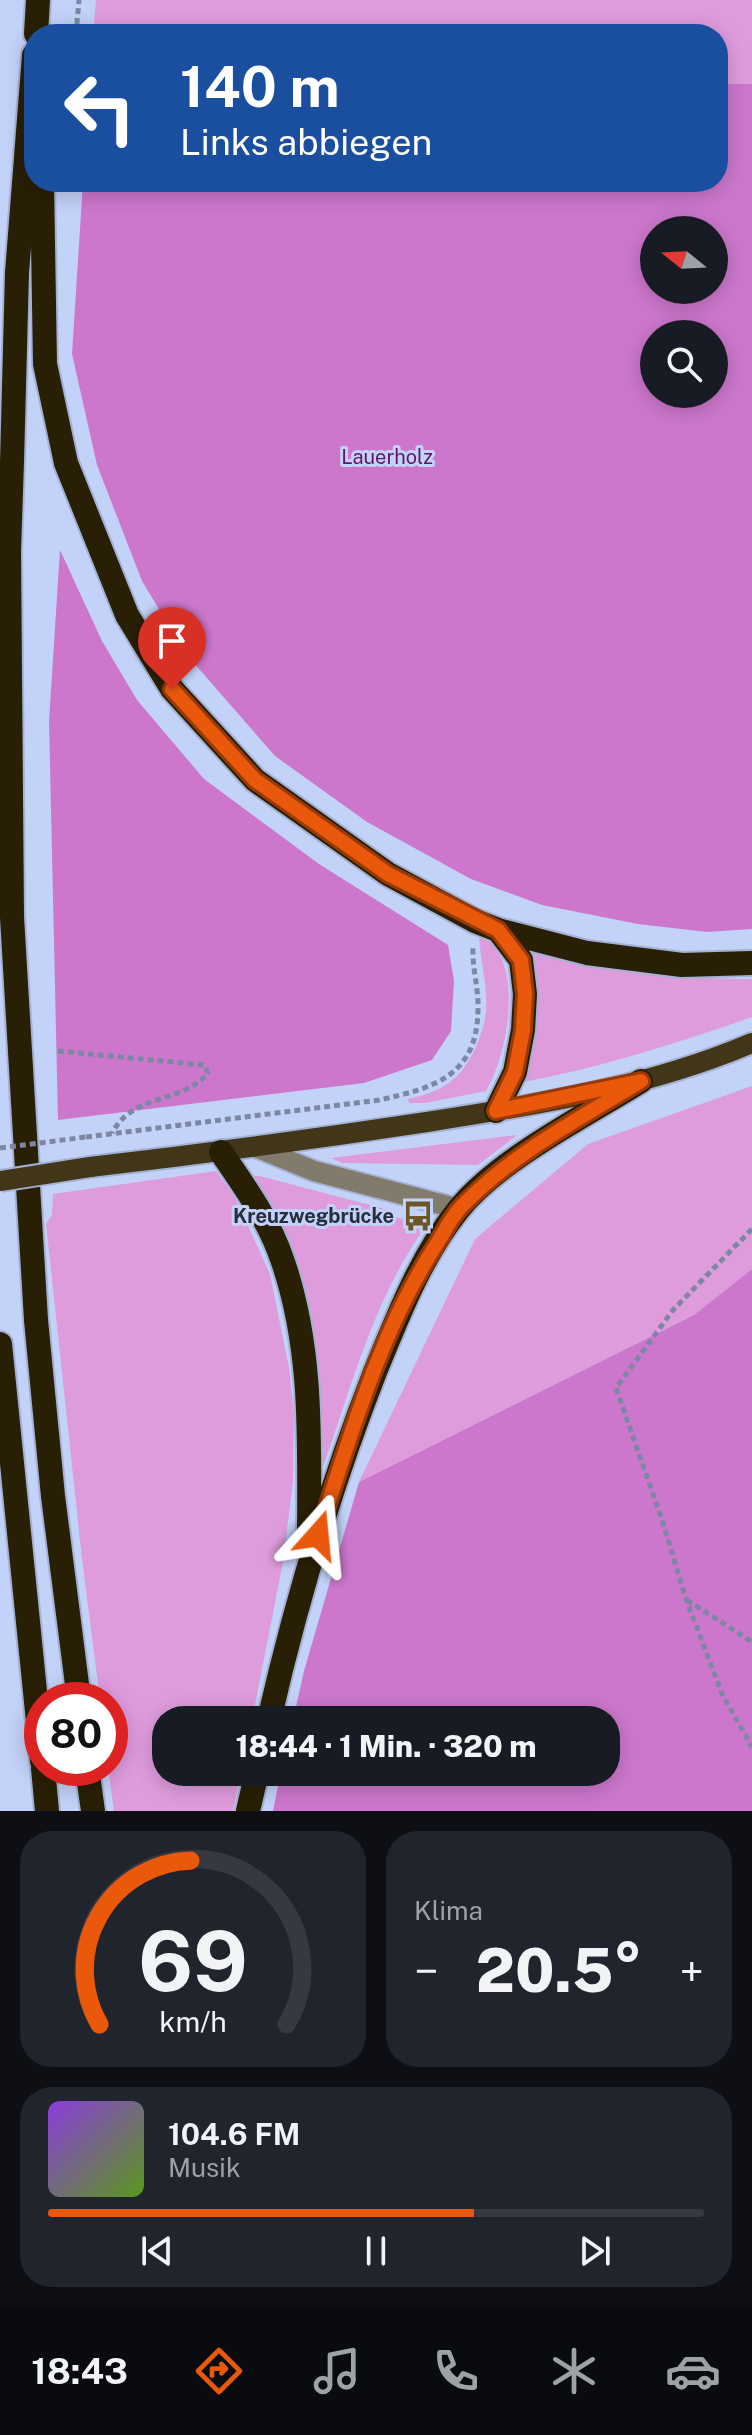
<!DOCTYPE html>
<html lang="de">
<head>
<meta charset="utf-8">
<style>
	body { margin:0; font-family:"Public Sans",sans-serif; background:#20242c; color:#f1f3f6; height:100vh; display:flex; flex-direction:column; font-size:30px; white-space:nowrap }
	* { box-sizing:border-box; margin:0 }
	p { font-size:26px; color:#9ea1a6 }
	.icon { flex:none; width:44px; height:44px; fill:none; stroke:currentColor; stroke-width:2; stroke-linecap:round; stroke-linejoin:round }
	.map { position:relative; height:1811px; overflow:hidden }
	.panel { display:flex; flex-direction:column; gap:20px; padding:20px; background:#0d0f14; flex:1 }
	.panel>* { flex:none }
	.top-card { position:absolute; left:24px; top:24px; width:704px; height:168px; border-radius:32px; box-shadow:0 4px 20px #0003; background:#1a4fa0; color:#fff; overflow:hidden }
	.needle { width:52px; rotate:288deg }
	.fabs { position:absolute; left:640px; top:216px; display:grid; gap:16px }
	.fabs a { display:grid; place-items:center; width:88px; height:88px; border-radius:50%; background:#171b24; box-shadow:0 4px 20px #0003; font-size:40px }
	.speed { position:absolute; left:24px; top:1682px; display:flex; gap:16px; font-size:40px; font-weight:700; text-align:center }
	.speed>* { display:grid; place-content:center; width:104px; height:104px; border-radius:50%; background:#171b24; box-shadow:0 4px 20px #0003; line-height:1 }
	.speed .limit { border:12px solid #d22; background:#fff; color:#111 }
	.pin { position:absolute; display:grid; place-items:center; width:68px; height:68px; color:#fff; margin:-82px -34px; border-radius:50% 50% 50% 0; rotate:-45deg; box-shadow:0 0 8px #0007 }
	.pin .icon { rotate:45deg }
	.me { position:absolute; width:88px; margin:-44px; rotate:18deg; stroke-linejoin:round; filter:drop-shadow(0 0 6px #0008) }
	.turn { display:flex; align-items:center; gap:28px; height:168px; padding:0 24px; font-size:36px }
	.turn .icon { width:104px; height:104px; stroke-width:2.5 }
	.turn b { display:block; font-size:56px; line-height:68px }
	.big { font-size:60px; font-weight:800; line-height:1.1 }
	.panel .widget { flex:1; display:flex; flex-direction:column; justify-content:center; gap:12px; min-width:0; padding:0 28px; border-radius:32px; background:#20242c }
	.panel .dial { align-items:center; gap:0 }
	.dial svg { height:208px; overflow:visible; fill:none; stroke:#363941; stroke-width:7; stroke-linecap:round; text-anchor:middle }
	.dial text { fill:#f1f3f6; stroke:none }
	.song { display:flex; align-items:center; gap:24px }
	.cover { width:96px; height:96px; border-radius:12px; background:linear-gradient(135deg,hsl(270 70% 55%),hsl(90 70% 35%)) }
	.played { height:8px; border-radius:4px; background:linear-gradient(90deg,#ea580c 65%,#363941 65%) }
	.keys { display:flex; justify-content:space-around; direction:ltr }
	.heat { display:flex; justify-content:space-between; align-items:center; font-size:44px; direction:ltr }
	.panel .tiles { flex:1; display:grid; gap:20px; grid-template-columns:1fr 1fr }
	.widget:last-child { grid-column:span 2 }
	.trip { position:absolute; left:152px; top:1706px; width:468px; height:80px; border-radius:32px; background:#171b24; box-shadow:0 4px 20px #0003; font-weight:800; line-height:80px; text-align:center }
	.menu { display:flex; height:128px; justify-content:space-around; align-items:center; background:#090b0e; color:#9ea1a6 }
	.menu .icon { width:56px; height:56px }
	.menu .on { color:#ea580c }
	.menu b { font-size:36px; color:#f1f3f6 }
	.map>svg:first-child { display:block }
	.green { fill:#df9cdd }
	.forest { fill:#cd77cc; fill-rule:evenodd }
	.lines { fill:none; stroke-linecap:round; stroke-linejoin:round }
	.minor-casing { stroke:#a4b1d3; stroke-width:24 }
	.major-casing { stroke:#a4b1d3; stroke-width:24 }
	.highway-casing { stroke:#a4b1d3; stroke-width:28 }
	.path { stroke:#7d87a3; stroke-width:5; stroke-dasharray:6 4; stroke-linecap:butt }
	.minor { stroke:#827b6b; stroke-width:20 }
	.major { stroke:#423618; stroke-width:20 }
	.highway { stroke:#291f04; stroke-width:24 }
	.major-bridge-casing { stroke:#a4b1d3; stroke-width:24; stroke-linecap:butt }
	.path-bridge { stroke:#7d87a3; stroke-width:5; stroke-dasharray:6 4; stroke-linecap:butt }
	.major-bridge { stroke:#423618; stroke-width:20 }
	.route-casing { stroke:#983908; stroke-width:20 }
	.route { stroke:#ea580c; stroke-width:14 }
	.labels { text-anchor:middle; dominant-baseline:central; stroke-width:6; stroke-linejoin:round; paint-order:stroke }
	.park-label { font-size:20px; fill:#631363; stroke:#c3d2f9 }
	.poi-label { font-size:20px; font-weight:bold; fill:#272d3b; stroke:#c3d2f9; text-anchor:end }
</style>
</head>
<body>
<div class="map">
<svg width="752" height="1811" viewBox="0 0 752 1811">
	<rect width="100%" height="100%" fill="#c3d2f9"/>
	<path class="green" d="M96,0H752V84H718V34H93Z
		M479,935C527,956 508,1055 486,1091L425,1103H409L408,1099C422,1096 438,1091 449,1083C469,1069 484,1034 486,1011C488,986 480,960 479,935Z
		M530,952C605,970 674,979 752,979V1017C676,1044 598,1068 519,1083L534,1020Z
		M752,1086V1269L694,1315L359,1482L475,1239L588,1144Z
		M517,1135L478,1165L342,1163L331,1158Z
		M216,1171L235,1197L270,1274L289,1368L294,1413L293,1481L283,1562L252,1720H166V1772H241L233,1811H114L108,1768L110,1700H100L82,1559L46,1224L52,1215L53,1194Z
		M253,1176H260L385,1209V1214L426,1226C374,1298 352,1385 323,1467L318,1474L321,1399L315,1350L286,1239L271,1206Z"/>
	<path class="forest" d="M718,84H752V929L707,932L638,924L542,905L471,879L367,822L275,756L186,654L142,581L97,465L72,354L83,182H718ZM654,230H714V290H654ZM714,334V394H654V334Z
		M60,550L102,641L137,700L204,779L319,864L448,945L454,981L451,1031L432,1060L364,1083L58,1120L49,721Z
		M752,1269V1811H273L281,1772H606V1720H293L304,1671L359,1482L694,1315Z"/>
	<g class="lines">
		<g class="minor-casing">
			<path id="minor" d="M258,1148L314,1171L459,1209"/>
		</g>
		<g class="major-casing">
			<path id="major" d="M90,1167C203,1154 315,1139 427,1122C537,1105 649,1087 752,1043"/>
		</g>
		<g class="highway-casing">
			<path id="highway" d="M36,34L38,0
				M34,55L17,273L12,462L9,551L12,917L36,1320L53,1496L79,1700
				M42,182L45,364L66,463L127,615L172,689L255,780L388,874L475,921L498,930L587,953L682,965L752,963
				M496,1111L515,1072L523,1030L525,994L521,960L498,930
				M221,1152C244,1186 269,1220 282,1259C314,1350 309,1446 309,1540
				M0,1344L42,1761
				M269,1720C296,1602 331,1485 375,1372C398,1316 420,1258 458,1210C499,1159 585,1116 641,1081
				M43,1768L47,1811
				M87,1768L93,1811
				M248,1811L257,1772"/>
		</g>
		<path class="path" d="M76,34L79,0
			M58,1051L204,1065L208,1073C183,1104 134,1092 112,1133
			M86,1137L379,1100C434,1088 477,1076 478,1010C479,989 472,969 473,948
			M752,1229L673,1310L616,1388L663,1523L686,1599L722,1694L752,1747
			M687,1600L752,1642"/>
		<use href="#minor" class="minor"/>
		<use href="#major" class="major"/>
		<use href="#highway" class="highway"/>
		<g class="major-bridge-casing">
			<path id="major-bridge" d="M0,1181L90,1167"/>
		</g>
		<path class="path-bridge" d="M0,1148L86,1137"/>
		<use href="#major-bridge" class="major-bridge"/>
	</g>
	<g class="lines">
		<g class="route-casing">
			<path id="route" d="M172,689L255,780L388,874L498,930L521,960L525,994L523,1030L515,1072L496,1111L641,1081C579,1119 513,1153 462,1206C452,1216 445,1230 438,1242C381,1328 350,1437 318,1535"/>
		</g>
		<use href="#route" class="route"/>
	</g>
	<defs>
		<g id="bus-bare" transform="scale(2.4)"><path d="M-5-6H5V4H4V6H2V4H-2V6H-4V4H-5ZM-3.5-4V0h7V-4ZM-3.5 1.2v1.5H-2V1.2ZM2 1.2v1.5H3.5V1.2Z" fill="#6b5726" stroke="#c3d2f9" stroke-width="2.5" paint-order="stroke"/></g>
	</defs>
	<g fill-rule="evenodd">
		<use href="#bus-bare" x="418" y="1216"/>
	</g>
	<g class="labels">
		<g class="park-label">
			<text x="387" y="457">Lauerholz</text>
		</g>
		<g class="poi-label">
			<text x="394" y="1216">Kreuzwegbrücke</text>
		</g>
	</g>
</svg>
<div class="fabs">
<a><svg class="needle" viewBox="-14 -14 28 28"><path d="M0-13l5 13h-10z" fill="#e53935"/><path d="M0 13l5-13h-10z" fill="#9ea1a6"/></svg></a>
<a><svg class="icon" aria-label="search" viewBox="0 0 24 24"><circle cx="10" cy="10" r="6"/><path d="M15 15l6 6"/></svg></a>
</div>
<div class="speed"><div class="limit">80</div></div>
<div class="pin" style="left:172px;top:689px;background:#d93025"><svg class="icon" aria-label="arrive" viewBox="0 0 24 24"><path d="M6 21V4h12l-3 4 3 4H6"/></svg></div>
<svg class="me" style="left:318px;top:1535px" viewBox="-20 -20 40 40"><path d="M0-17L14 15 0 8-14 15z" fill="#ea580c" stroke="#fff" stroke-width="4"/></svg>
<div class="trip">18:44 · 1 Min. · 320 m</div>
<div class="top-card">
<div class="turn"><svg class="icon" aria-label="left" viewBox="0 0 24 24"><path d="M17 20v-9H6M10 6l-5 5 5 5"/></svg><div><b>140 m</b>Links abbiegen</div></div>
</div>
</div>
<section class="panel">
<div class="tiles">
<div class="widget dial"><svg viewBox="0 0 100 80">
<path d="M14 69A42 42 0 1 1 86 69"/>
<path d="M14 69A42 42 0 0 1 49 6" stroke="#ea580c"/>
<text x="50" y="56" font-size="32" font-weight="700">69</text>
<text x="50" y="72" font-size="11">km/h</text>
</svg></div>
<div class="widget"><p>Klima</p>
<div class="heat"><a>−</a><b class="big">20.5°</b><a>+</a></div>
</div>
<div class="widget">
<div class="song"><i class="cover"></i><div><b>104.6 FM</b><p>Musik</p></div></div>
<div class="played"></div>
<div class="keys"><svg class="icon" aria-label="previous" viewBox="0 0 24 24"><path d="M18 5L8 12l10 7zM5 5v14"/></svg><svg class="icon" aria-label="pause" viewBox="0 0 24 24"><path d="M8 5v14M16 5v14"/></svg><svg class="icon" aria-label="next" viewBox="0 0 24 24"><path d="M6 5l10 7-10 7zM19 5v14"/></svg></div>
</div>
</div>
</section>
<nav class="menu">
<b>18:43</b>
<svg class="icon on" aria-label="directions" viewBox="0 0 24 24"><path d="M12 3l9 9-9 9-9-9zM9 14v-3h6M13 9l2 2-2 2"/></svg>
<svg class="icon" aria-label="music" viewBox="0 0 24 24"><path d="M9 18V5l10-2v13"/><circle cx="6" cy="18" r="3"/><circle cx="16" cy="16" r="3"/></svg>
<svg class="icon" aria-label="phone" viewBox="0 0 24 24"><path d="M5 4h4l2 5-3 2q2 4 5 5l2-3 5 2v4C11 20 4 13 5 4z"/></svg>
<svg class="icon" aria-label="climate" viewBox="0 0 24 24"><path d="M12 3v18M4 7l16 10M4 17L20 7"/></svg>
<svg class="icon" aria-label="car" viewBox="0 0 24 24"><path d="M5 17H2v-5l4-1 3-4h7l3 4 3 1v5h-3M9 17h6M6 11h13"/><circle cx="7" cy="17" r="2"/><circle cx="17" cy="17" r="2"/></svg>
</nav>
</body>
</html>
